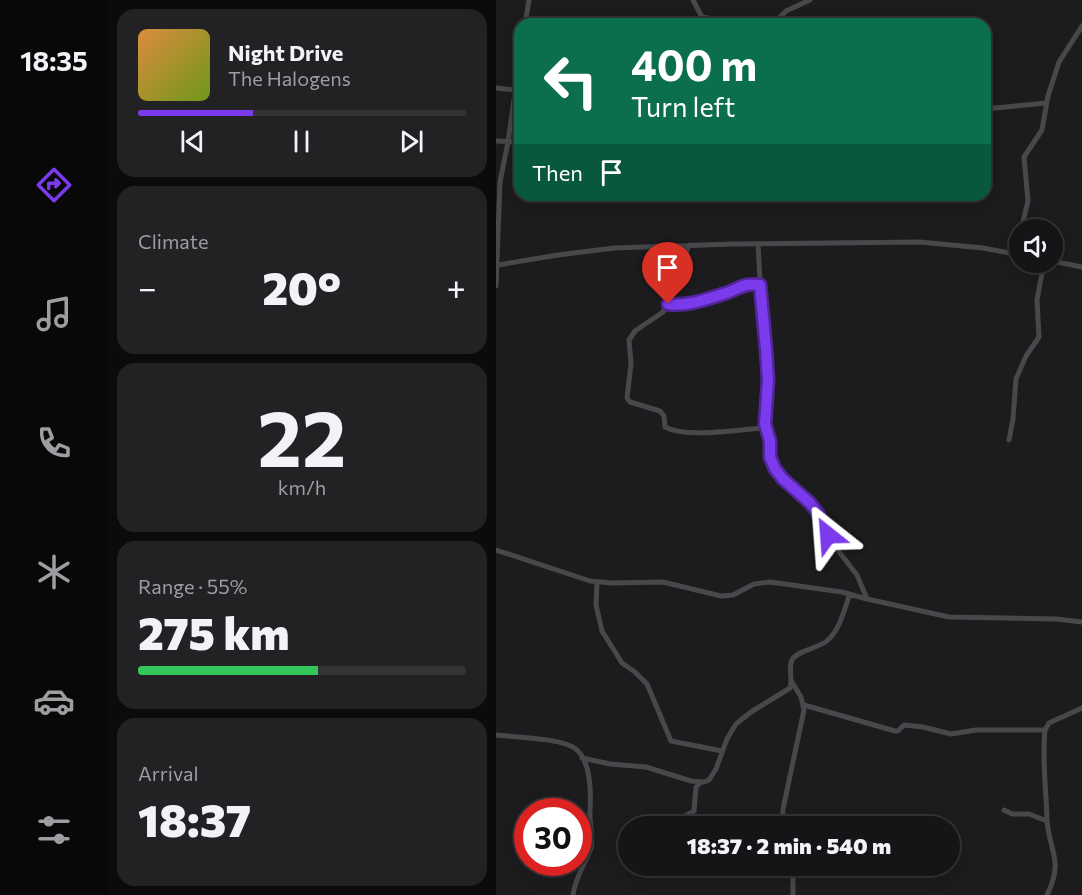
<!DOCTYPE html>
<html lang="en">
<head>
<meta charset="utf-8">
<style>
	body { margin:0; font-family:Commissioner,sans-serif; background:#222123; color:#f1f3f6; height:100vh; display:flex; flex-direction:column; font-size:22px; white-space:nowrap }
	* { box-sizing:border-box; margin:0 }
	p { font-size:20px; color:#9d9ea1 }
	.icon { flex:none; width:33px; height:33px; fill:none; stroke:currentColor; stroke-width:2; stroke-linecap:round; stroke-linejoin:round }
	.map { position:relative; flex:1; overflow:hidden }
	.panel { display:flex; flex-direction:column; gap:9px; padding:9px; background:#0c0b0c; width:388px }
	.panel>* { flex:none }
	.guide { position:absolute; left:18px; top:18px; width:477px; height:183px; border-radius:18px; box-shadow:0 3px 15px #0003,0 0 0 2px #343335; background:#0b6e4f; color:#fff; overflow:hidden }
	.tools { position:absolute; left:513px; top:219px; display:grid; gap:12px }
	.tools a { display:grid; place-items:center; width:54px; height:54px; border-radius:50%; background:#151416; box-shadow:0 3px 15px #0003,0 0 0 2px #343335; font-size:30px }
	.speed { position:absolute; left:18px; top:798px; display:flex; gap:12px; font-size:30px; font-weight:700; text-align:center }
	.speed>* { display:grid; place-content:center; width:78px; height:78px; border-radius:50%; background:#151416; box-shadow:0 3px 15px #0003,0 0 0 2px #343335; line-height:1 }
	.speed .limit { border:9px solid #d22; background:#fff; color:#111 }
	.pin { position:absolute; display:grid; place-items:center; width:51px; height:51px; color:#fff; margin:-62px -26px; border-radius:50% 50% 50% 0; rotate:-45deg; box-shadow:0 0 6px #0007 }
	.pin .icon { rotate:45deg }
	.me { position:absolute; width:66px; margin:-33px; rotate:332deg; stroke-linejoin:round; filter:drop-shadow(0 0 4px #0008) }
	.turn { display:flex; align-items:center; gap:21px; height:126px; padding:0 18px; font-size:27px }
	.turn .icon { width:78px; height:78px; stroke-width:2.5 }
	.turn b { display:block; font-size:42px; line-height:51px }
	.then { display:flex; align-items:center; height:57px; padding:0 18px; background:#0003; gap:12px; font-size:22px }
	.big { font-size:45px; font-weight:800; line-height:1.1 }
	.panel .card { flex:1; display:flex; flex-direction:column; justify-content:center; gap:9px; min-width:0; padding:0 21px; border-radius:18px; background:#222123 }
	.panel .dial { align-items:center; gap:0 }
	.dial b { font-size:78px; line-height:1 }
	.song { display:flex; align-items:center; gap:18px }
	.cover { width:72px; height:72px; border-radius:9px; background:linear-gradient(135deg,hsl(30 70% 55%),hsl(80 70% 35%)) }
	.played { height:6px; border-radius:3px; background:linear-gradient(90deg,#7c3aed 35%,#343335 35%) }
	.keys { display:flex; justify-content:space-around; direction:ltr }
	.heat { display:flex; justify-content:space-between; align-items:center; font-size:33px; direction:ltr }
	.charge { height:9px; border-radius:4px; background:linear-gradient(90deg,#34c759 55%,#343335 0) }
	.trip { position:absolute; left:122px; top:816px; width:342px; height:60px; border-radius:30px; background:#151416; box-shadow:0 3px 15px #0003,0 0 0 2px #343335; font-weight:800; line-height:60px; text-align:center }
	main { display:flex; flex:1; min-height:0 }
	.dock { display:flex; flex-direction:column; width:108px; justify-content:space-around; align-items:center; background:#080809; color:#9d9ea1 }
	.dock .icon { width:42px; height:42px }
	.dock .current { color:#7c3aed }
	.dock b { font-size:27px; color:#f1f3f6 }
	.map>svg:first-child { display:block }
	.lines { fill:none; stroke-linecap:round; stroke-linejoin:round }
	.minor { stroke:#48484b; stroke-width:5 }
	.route-casing { stroke:#51269a; stroke-width:15 }
	.route { stroke:#7c3aed; stroke-width:10 }
</style>
</head>
<body>
<main>
<nav class="dock">
<b>18:35</b>
<svg class="icon current" aria-label="directions" viewBox="0 0 24 24"><path d="M12 3l9 9-9 9-9-9zM9 14v-3h6M13 9l2 2-2 2"/></svg>
<svg class="icon" aria-label="music" viewBox="0 0 24 24"><path d="M9 18V5l10-2v13"/><circle cx="6" cy="18" r="3"/><circle cx="16" cy="16" r="3"/></svg>
<svg class="icon" aria-label="phone" viewBox="0 0 24 24"><path d="M5 4h4l2 5-3 2q2 4 5 5l2-3 5 2v4C11 20 4 13 5 4z"/></svg>
<svg class="icon" aria-label="climate" viewBox="0 0 24 24"><path d="M12 3v18M4 7l16 10M4 17L20 7"/></svg>
<svg class="icon" aria-label="car" viewBox="0 0 24 24"><path d="M5 17H2v-5l4-1 3-4h7l3 4 3 1v5h-3M9 17h6M6 11h13"/><circle cx="7" cy="17" r="2"/><circle cx="17" cy="17" r="2"/></svg>
<svg class="icon" aria-label="filters" viewBox="0 0 24 24"><path d="M4 7h16M4 17h16"/><circle cx="9" cy="7" r="2"/><circle cx="15" cy="17" r="2"/></svg>
</nav>
<section class="panel">
<div class="card">
<div class="song"><i class="cover"></i><div><b>Night Drive</b><p>The Halogens</p></div></div>
<div class="played"></div>
<div class="keys"><svg class="icon" aria-label="previous" viewBox="0 0 24 24"><path d="M18 5L8 12l10 7zM5 5v14"/></svg><svg class="icon" aria-label="pause" viewBox="0 0 24 24"><path d="M8 5v14M16 5v14"/></svg><svg class="icon" aria-label="next" viewBox="0 0 24 24"><path d="M6 5l10 7-10 7zM19 5v14"/></svg></div>
</div>
<div class="card"><p>Climate</p>
<div class="heat"><a>−</a><b class="big">20°</b><a>+</a></div>
</div>
<div class="card dial"><b>22</b><p>km/h</p></div>
<div class="card"><p>Range · 55%</p><b class="big">275 km</b><div class="charge"></div></div>
<div class="card"><p>Arrival</p><b class="big">18:37</b></div>
</section>
<div class="map">
<svg width="586" height="895" viewBox="0 0 586 895">
	<rect width="100%" height="100%" fill="#1c1b1e"/>
	<g class="lines">
		<path class="minor" d="M197,0L206,17L243,24
			M29,24L33,0
			M277,24L290,11L314,0
			M0,88L19,90
			M489,109L550,103
			M0,141L24,142
			M525,230L532,201L528,157L546,130L552,96L563,62L586,26
			M262,244L266,317L270,349L269,424L274,441V457L279,469L287,479L313,502L322,513L337,544L361,575L371,599
			M193,245L167,312L139,331L133,340L135,364L131,398L134,402L164,411L168,416L169,427C191,439 243,429 270,428
			M521,254L524,238
			M556,261L586,267
			M2,265L62,255L118,248L237,244L424,242L487,248L524,255
			M0,286L4,182L12,142L24,58
			M172,304C191,307 215,298 233,292C246,287 248,283 264,285
			M513,440L517,419L520,379L530,356L543,337L541,300L548,262
			M0,550L94,581L116,583L167,582L225,596L237,595L258,584L274,582L346,592L371,599L453,617L560,619L586,622
			M101,582L100,605L106,631L126,663L139,672L151,684L175,741L226,751
			M308,705L399,731H402L408,725L427,727L455,734L480,730H549
			M0,735C18,737 69,738 81,750C95,763 95,794 94,811C93,823 98,837 95,848C89,864 79,878 77,895
			M86,758L114,764L150,767L195,781L208,782L213,780L220,769L231,739L240,724L255,712L294,688C297,679 292,669 296,660C301,650 322,649 332,640C345,628 348,609 354,594
			M508,810L516,814H533L551,821
			M172,826L198,811L200,787L205,782
			M286,826L287,809L308,710L305,697L296,682
			M297,866V895
			M551,895C569,859 552,851 551,818C550,789 546,759 549,730L553,723L586,708"/>
	</g>
	<g class="lines">
		<g class="route-casing">
			<path id="route" d="M172,304C191,307 215,298 233,292C246,287 248,283 264,285L270,349L272,380L269,424L274,441V457L279,469L287,479L313,502L322,513L332,535"/>
		</g>
		<use href="#route" class="route"/>
	</g>
</svg>
<div class="tools">
<a><svg class="icon" aria-label="sound" viewBox="0 0 24 24"><path d="M4 9h4l5-4v14l-5-4H4zM17 9q2 3 0 6"/></svg></a>
</div>
<div class="speed"><div class="limit">30</div></div>
<div class="pin" style="left:172px;top:304px;background:#d93025"><svg class="icon" aria-label="arrive" viewBox="0 0 24 24"><path d="M6 21V4h12l-3 4 3 4H6"/></svg></div>
<svg class="me" style="left:332px;top:535px" viewBox="-20 -20 40 40"><path d="M0-17L14 15 0 8-14 15z" fill="#7c3aed" stroke="#fff" stroke-width="4"/></svg>
<div class="trip">18:37 · 2 min · 540 m</div>
<div class="guide">
<div class="turn"><svg class="icon" aria-label="left" viewBox="0 0 24 24"><path d="M17 20v-9H6M10 6l-5 5 5 5"/></svg><div><b>400 m</b>Turn left</div></div>
<div class="then">Then<svg class="icon" aria-label="arrive" viewBox="0 0 24 24"><path d="M6 21V4h12l-3 4 3 4H6"/></svg></div>
</div>
</div>
</main>
</body>
</html>
